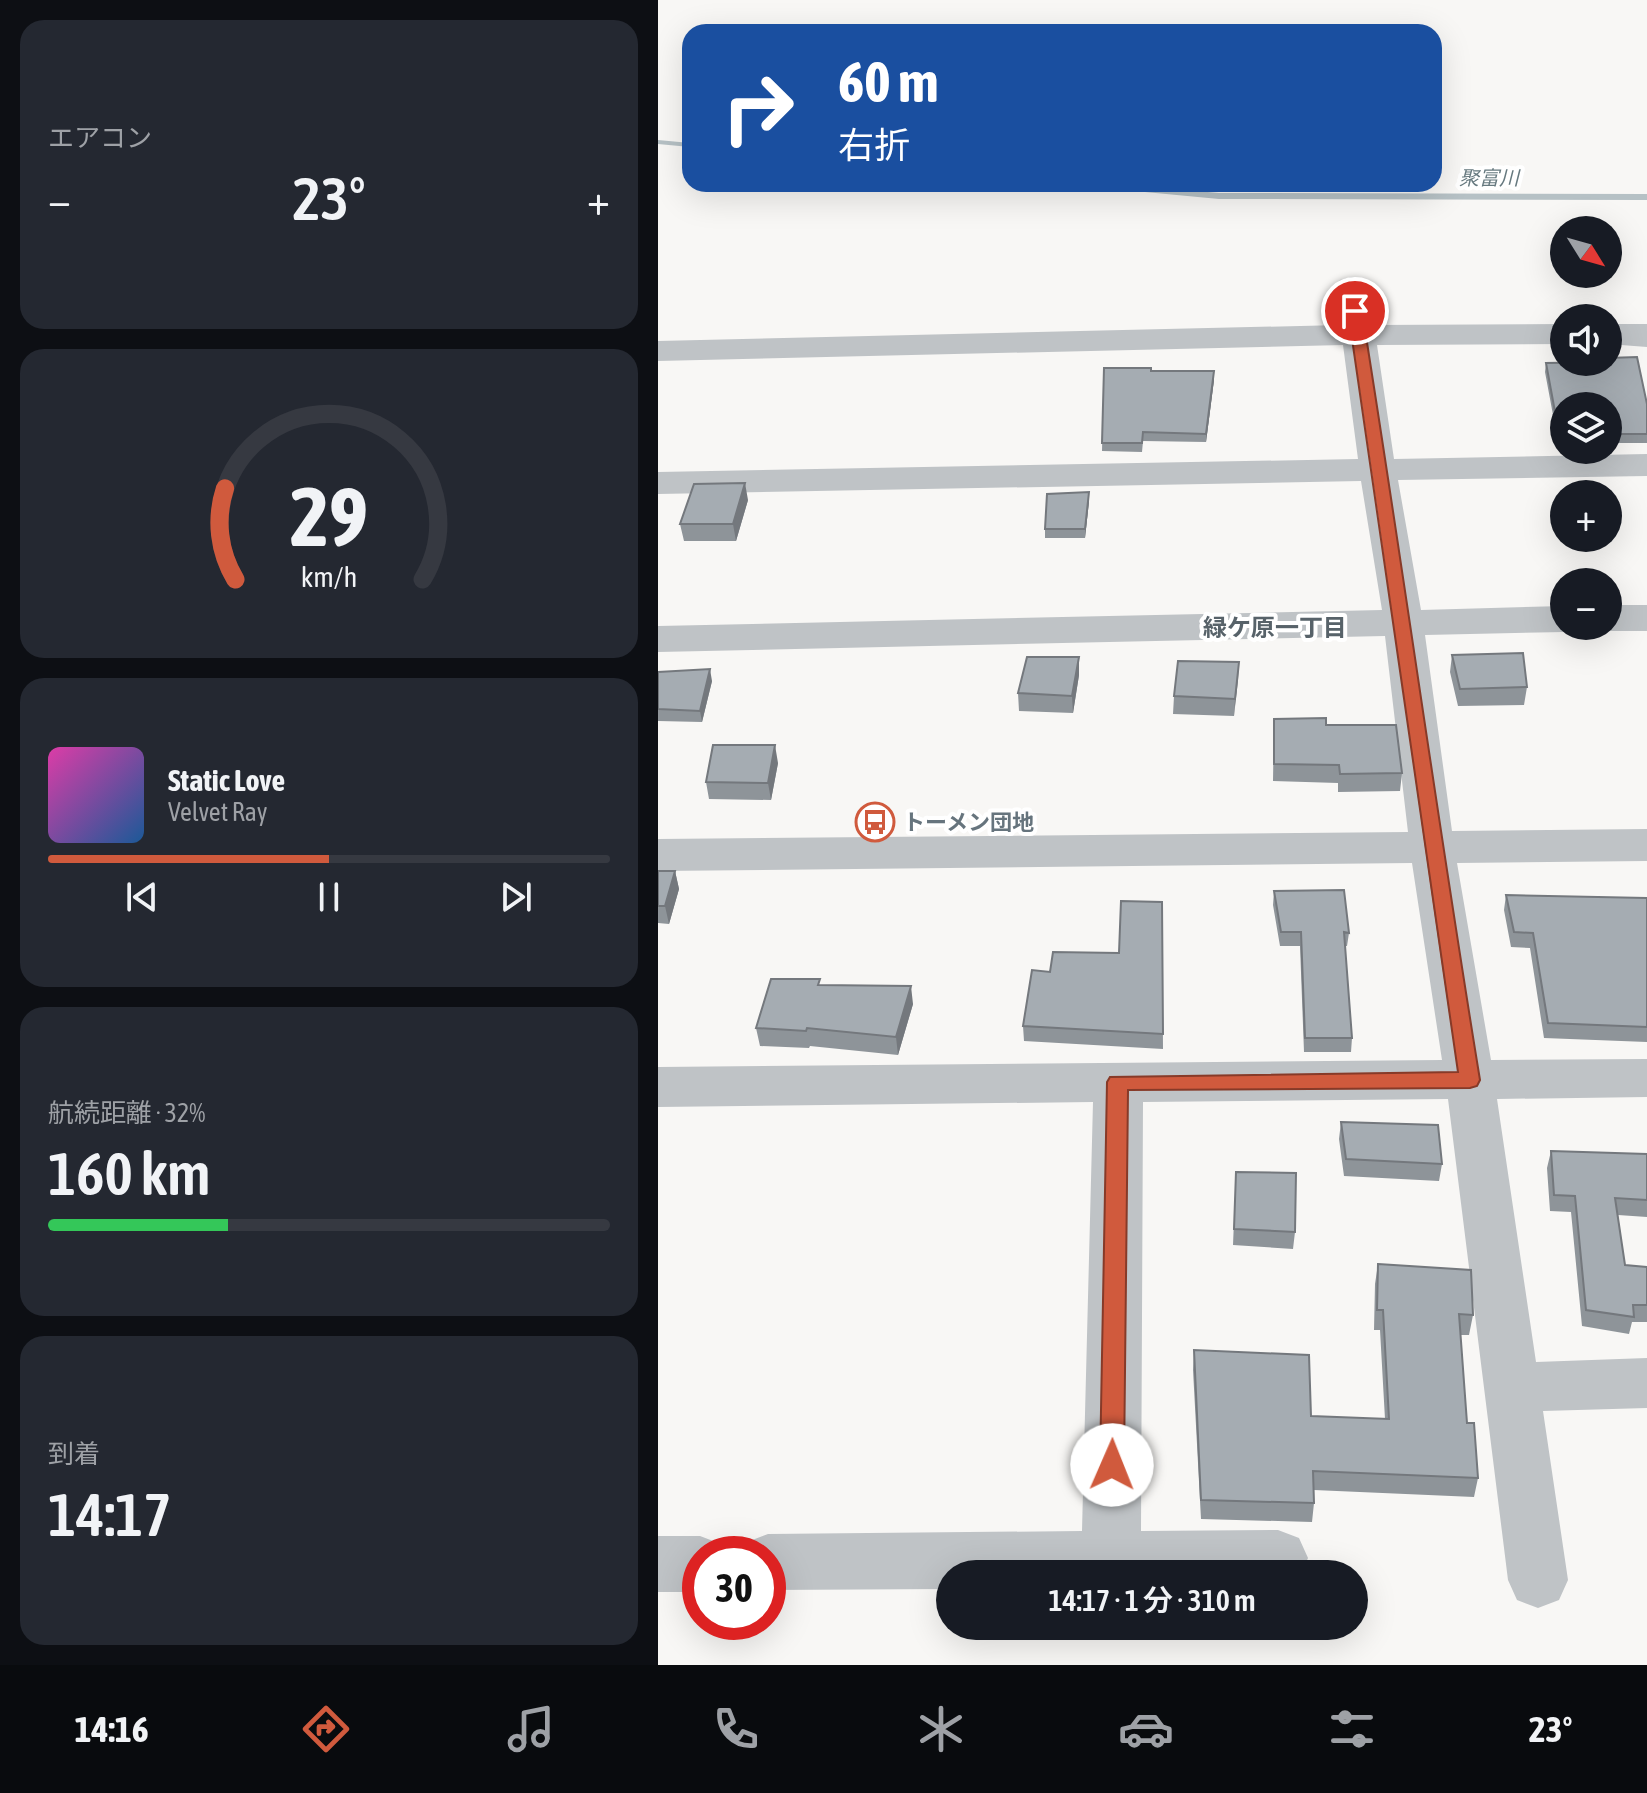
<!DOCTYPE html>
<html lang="ja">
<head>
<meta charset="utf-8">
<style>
	body { margin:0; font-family:"Asap Condensed","Noto Sans JP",sans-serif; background:#242831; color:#f1f3f6; height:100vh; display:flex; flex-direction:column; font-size:30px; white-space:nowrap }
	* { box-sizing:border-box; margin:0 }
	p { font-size:26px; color:#9ea1a6 }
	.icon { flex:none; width:44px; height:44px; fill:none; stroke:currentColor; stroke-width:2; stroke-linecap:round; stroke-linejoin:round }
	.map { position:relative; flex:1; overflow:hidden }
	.side { display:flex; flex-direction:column; gap:20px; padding:20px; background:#0d0f14; width:658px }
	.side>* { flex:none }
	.banner { position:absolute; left:24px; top:24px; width:760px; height:168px; border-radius:24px; box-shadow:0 8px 32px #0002; background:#1a4fa0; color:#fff; overflow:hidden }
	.needle { width:52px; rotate:127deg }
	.controls { position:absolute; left:892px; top:216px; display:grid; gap:16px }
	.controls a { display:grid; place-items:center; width:72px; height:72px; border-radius:50%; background:#171b24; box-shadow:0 8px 32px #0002; font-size:40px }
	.speed { position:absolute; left:24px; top:1536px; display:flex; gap:16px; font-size:40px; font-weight:700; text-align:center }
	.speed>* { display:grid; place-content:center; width:104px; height:104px; border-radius:50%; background:#171b24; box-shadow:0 8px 32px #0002; line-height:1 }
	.speed .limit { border:12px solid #d22; background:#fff; color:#111 }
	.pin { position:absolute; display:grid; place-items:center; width:68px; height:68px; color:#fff; margin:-34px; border:4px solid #fff; border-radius:50%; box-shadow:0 2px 8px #0007 }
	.me { position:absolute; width:88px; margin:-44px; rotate:1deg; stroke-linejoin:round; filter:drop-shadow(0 0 6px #0008) }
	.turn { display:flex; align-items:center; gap:28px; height:168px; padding:0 24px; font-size:36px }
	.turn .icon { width:104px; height:104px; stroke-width:2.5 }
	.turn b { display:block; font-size:56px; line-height:68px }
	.big { font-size:60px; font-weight:600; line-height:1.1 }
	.side .tile { flex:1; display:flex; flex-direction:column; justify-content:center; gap:12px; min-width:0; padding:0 28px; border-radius:24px; background:#242831 }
	.side .dial { align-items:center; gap:0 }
	.dial svg { height:208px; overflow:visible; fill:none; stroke:#363941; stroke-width:7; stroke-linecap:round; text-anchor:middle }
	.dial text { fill:#f1f3f6; stroke:none }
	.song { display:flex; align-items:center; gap:24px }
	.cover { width:96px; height:96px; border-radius:12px; background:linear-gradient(135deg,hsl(320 70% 55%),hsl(210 70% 35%)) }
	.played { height:8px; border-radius:4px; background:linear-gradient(90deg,#d05a3d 50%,#363941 50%) }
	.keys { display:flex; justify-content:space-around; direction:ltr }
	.heat { display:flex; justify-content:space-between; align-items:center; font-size:44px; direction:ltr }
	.charge { height:12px; border-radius:6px; background:linear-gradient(90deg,#34c759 32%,#363941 0) }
	.trip { position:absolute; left:278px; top:1560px; width:432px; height:80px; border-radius:40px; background:#171b24; box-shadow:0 8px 32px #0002; font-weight:600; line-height:80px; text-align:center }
	.tab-bar { display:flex; height:128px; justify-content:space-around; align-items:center; background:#090b0e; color:#9ea1a6 }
	.tab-bar .icon { width:56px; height:56px }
	.tab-bar .active { color:#d05a3d }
	.tab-bar b { font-size:36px; color:#f1f3f6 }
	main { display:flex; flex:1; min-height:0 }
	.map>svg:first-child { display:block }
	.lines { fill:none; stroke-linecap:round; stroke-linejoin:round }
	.stream { fill:#b6c1c5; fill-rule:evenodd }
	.street { fill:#bfc3c6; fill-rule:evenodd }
	.wall { fill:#8e9499 }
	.shaded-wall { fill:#74787d }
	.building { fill:#a5acb2; stroke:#74787d; stroke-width:2 }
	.route { fill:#d05a3d; stroke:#873a28; stroke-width:2 }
	.labels { text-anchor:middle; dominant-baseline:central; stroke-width:8; stroke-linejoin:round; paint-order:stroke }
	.far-water-label { font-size:20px; font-style:italic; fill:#66797f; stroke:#fff }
	.poi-label { font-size:22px; font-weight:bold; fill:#66747d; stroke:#fff; text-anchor:start }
	.neighbourhood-label { font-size:24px; font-weight:bold; fill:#576269; stroke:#fff }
</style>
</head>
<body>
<main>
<section class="side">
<div class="tile"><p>エアコン</p>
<div class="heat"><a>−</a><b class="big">23°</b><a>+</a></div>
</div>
<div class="tile dial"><svg viewBox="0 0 100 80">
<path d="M14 69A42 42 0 1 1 86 69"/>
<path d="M14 69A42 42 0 0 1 10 34" stroke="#d05a3d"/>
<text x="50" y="56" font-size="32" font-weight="700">29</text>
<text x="50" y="72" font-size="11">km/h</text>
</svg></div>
<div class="tile">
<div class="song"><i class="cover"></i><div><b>Static Love</b><p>Velvet Ray</p></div></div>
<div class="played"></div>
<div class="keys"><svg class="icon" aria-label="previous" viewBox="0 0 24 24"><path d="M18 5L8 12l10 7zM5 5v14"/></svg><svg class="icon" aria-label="pause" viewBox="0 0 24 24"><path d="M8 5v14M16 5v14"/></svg><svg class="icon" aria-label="next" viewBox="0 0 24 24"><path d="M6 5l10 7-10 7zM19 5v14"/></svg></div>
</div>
<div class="tile"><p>航続距離 · 32%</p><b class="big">160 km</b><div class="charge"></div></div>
<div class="tile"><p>到着</p><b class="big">14:17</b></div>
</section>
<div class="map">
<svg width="989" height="1665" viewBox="0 0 989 1665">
	<rect width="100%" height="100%" fill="#f8f7f5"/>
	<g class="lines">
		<path class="stream" d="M0,140L32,143V147L0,144Z
			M430,184H461L561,193L989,194V200L561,199L434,187Z"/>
		<path class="street" d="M694,277L706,280L710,287L716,325L906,324V344L719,345L736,459L989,454V476L740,480L763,610L906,606V626H921L906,632L767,635L794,831L989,829V861L799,863L833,1060L989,1059V1097L839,1099L878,1362L989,1358V1408L885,1411L910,1580L901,1600L880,1608L859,1600L850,1580L790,1099L485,1102L483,1531L620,1530L641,1538L650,1558L643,1574H292V1589L110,1590V1554H84L89,1542L110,1534L424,1531L435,1102L0,1107V1067L784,1060L754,863L0,871V839L750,832L727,636L0,652V626L724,610L703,481L0,494V472L700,459L685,345L0,361V341L683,325L678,287L682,280Z
			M950,324H989V347L950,344Z
			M950,605H989V631H950L936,627L950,626Z
			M0,1536H42L63,1544L67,1554H42V1592H0Z"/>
	</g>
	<path class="wall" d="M888,363L989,404V443H950V406H906V447H901L887,372Z
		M446,368L493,371L556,380L548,442L485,441L484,452L444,451Z
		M90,500L78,541H26L22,524Z
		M431,501L427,538H387V529Z
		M794,655L869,687L866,705L800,706L792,672Z
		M581,662L576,716L515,714L516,696Z
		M0,672L54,681L44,722L0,721Z
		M421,675L415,713L361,711L360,693Z
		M616,719L668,725L744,773L742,791L680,792V783L615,781Z
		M120,763L113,800L51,799L48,782Z
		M0,871H17L21,889L11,924L0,923Z
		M616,891L691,933L689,946H687L694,1038L693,1052H646L642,946H622L615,905Z
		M848,895L989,898V1042L886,1038L872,948L853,947L846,910Z
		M504,902L505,1049L366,1041L365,1026L392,972L461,953Z
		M163,985L255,1004L240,1055L152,1046L151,1048L102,1046L98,1028Z
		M683,1122L784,1164L781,1181L686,1176L681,1139Z
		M893,1151L989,1154V1217L960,1215L967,1265L989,1267V1322H974L971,1334L924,1326L913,1212L892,1211L889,1168Z
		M578,1172L637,1232L635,1249L575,1245Z
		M720,1264L815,1315L811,1335H802L809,1423L820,1478L816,1497L656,1490V1503L654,1522L543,1519L535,1370L536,1350L653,1416L727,1419L722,1330H716L717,1284Z"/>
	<path class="shaded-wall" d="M556,371V380L548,442V434Z
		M87,483L90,500L78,541L75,524Z
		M431,492V501L427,538V529Z
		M421,657V675L415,713L414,696Z
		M581,662L580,680L576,716L577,699Z
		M52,669L54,681L44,722L42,711Z
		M117,745L120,763L113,800L110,783Z
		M17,871L21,889L11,924L7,906Z
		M253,986L255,1004L240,1055L238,1037Z"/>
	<path class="building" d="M979,357L989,404V434H950V406H906V439H902L888,363L950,362V358Z
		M446,368H493V371H556L548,434L485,432L484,443H444Z
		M87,483L75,524H22L36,484Z
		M431,492L427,529H387L389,494Z
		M865,653L869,687L802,689L794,655Z
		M369,657H421L414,696L360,693Z
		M520,661L581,662L577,699L516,696Z
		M52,669L42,711L0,709V672Z
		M668,718V725H738L744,773L682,774L681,765L616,764V719Z
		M55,745H117L110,783L48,782Z
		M0,871H17L7,906H0Z
		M686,890L691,933L686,932L694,1038H647L643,932H623L616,891Z
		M848,895L989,898V1027L890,1023L875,933L856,932Z
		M463,901L504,902L505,1034L365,1026L374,970L392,972L395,952L461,953Z
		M113,979H162L160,985L253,986L238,1037L149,1028L148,1031L98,1028Z
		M683,1122L780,1125L784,1164L688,1159Z
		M893,1151L989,1154V1200L957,1198L967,1265L989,1267V1305H975L976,1317L928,1310L917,1196L896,1195Z
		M578,1172L638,1173L637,1232L576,1229Z
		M720,1264L813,1270L815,1315L801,1314L809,1423H816L820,1478L655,1471L656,1503L543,1500L536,1350L651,1355L653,1416L731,1419L725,1310H719Z"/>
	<path class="route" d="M697,307L704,311C745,567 780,824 822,1080L819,1086L812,1088L470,1090L466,1465L463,1473L454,1476L446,1473L442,1465L449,1082L452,1077L800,1072C761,819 729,564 690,311Z"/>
	<defs>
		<g id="bus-ring" transform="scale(2)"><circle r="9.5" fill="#fff" stroke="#d05a3d" stroke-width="1.5"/><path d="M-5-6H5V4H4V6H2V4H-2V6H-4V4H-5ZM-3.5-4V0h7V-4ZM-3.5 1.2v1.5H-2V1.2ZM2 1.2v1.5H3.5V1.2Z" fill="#d05a3d"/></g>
	</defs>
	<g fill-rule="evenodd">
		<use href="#bus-ring" x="217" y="822"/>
	</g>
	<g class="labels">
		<g class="far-water-label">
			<text x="831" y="177">聚富川</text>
		</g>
		<g class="poi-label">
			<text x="245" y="822">トーメン団地</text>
		</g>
		<g class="neighbourhood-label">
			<text x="617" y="627">緑ケ原一丁目</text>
		</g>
	</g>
</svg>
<div class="controls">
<a><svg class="needle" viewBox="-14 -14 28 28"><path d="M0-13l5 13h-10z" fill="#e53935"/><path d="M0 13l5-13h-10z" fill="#9ea1a6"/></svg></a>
<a><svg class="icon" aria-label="sound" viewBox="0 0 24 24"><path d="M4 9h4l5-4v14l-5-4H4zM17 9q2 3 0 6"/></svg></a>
<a><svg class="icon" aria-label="layers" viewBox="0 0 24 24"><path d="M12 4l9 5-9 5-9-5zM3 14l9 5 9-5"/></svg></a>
<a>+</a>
<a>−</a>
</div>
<div class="speed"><div class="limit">30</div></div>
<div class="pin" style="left:697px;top:311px;background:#d93025"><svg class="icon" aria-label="arrive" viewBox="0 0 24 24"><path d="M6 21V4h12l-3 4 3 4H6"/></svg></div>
<svg class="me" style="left:454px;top:1465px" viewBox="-20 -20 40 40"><circle r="19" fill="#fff"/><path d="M0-13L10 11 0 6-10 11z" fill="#d05a3d"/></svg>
<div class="trip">14:17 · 1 分 · 310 m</div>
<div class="banner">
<div class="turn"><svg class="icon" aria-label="right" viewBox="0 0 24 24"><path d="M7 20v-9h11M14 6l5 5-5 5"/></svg><div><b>60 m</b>右折</div></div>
</div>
</div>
</main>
<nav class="tab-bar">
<b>14:16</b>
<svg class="icon active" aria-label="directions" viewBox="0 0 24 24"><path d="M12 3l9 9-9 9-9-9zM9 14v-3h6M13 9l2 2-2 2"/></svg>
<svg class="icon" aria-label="music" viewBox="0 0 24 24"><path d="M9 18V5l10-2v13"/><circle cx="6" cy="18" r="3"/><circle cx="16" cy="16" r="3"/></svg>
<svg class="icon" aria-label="phone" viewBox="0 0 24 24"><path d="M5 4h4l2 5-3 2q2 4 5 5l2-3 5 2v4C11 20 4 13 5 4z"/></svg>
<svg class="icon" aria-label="climate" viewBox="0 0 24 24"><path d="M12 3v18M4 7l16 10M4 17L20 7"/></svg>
<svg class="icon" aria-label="car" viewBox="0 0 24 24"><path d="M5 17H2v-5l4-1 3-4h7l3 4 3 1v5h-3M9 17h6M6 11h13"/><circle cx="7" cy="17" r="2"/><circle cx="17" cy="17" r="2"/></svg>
<svg class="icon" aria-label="filters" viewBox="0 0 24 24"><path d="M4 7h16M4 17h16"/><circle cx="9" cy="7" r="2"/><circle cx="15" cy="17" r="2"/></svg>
<b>23°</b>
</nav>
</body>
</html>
